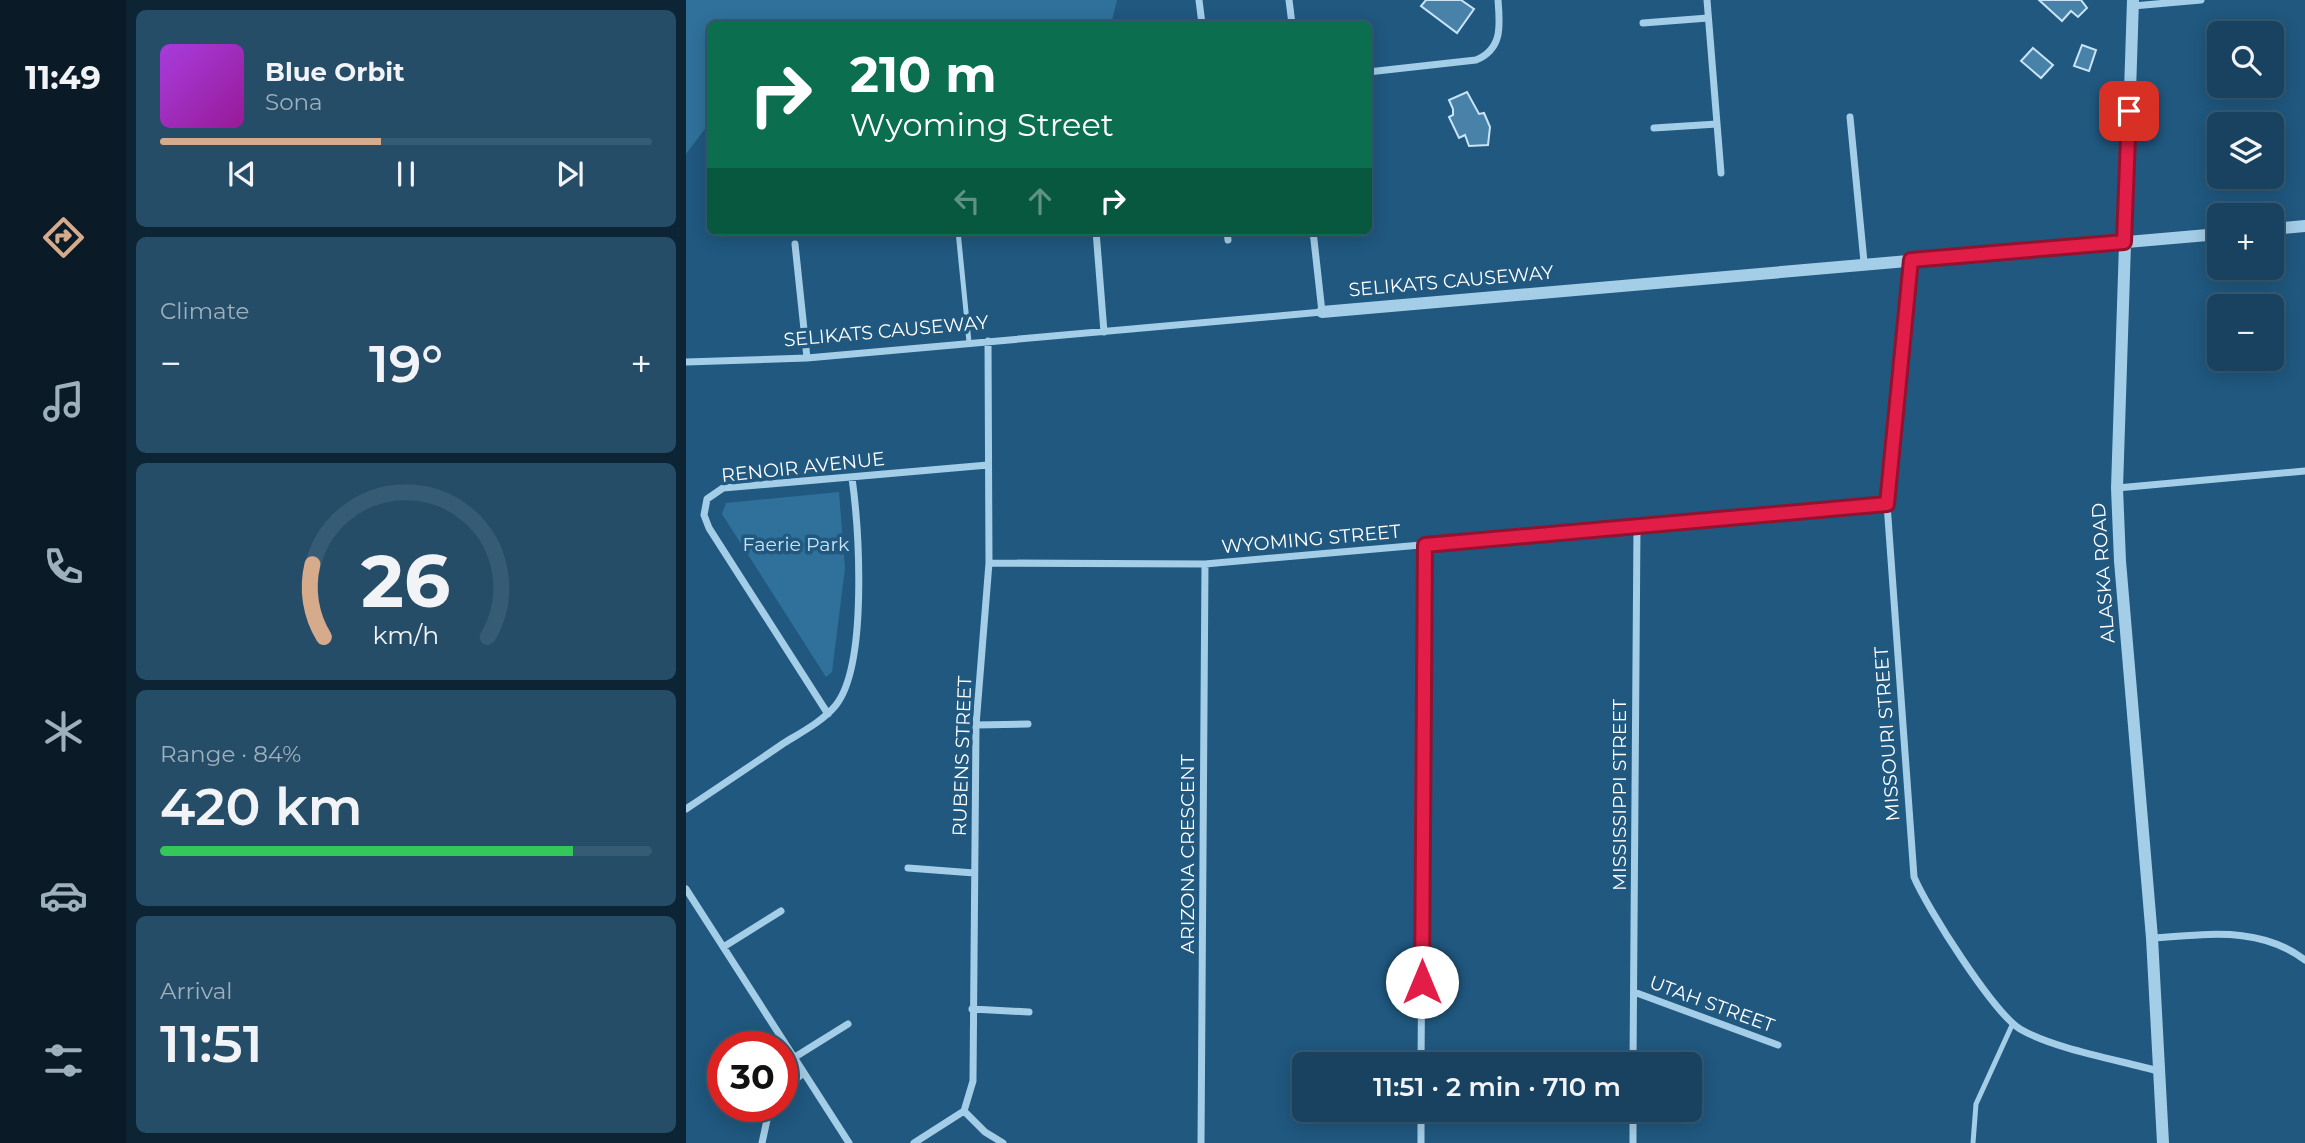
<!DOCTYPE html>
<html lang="en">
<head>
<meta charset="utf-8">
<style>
	body { margin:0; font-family:Montserrat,sans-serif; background:#254d68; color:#f1f3f6; height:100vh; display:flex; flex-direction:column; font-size:26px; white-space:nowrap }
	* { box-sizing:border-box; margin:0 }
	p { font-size:23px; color:#9fb0bd }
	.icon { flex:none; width:38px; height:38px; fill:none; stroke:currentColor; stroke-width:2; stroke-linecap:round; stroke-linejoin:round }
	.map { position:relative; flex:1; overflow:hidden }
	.panel { display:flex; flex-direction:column; gap:10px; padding:10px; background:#0d2434; width:560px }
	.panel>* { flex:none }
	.guide { position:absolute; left:21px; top:21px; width:665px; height:214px; border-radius:10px; box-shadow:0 4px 18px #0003,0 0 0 2px #365b74; background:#0b6e4f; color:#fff; overflow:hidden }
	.fabs { position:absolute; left:1521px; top:21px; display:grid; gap:14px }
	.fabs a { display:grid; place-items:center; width:77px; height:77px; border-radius:10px; background:#18425f; box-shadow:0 4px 18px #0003,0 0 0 2px #365b74; font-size:35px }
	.speed { position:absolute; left:21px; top:1031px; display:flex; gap:14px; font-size:35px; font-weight:700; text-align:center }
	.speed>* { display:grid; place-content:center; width:91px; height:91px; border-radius:50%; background:#18425f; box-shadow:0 4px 18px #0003,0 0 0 2px #365b74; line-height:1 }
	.speed .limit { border:10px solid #d22; background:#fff; color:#111 }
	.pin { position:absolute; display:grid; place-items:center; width:60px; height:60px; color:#fff; margin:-30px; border-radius:14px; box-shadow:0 4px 10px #0006 }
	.me { position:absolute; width:77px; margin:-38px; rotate:0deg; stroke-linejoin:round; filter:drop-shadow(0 0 5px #0008) }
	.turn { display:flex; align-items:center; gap:24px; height:147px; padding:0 28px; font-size:32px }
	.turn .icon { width:91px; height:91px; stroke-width:2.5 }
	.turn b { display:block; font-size:49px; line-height:60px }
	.lanes { display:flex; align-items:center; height:66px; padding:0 28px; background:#0003; justify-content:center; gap:35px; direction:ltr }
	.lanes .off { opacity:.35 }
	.big { font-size:52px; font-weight:600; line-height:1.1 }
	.panel .tile { flex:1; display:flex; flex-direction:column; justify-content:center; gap:10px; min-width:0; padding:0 24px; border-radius:10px; background:#254d68 }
	.panel .dial { align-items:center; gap:0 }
	.dial svg { height:182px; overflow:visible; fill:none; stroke:#365b74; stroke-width:7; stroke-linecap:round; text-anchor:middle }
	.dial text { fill:#f1f3f6; stroke:none }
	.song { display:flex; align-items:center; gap:21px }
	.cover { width:84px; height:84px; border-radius:10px; background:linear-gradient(135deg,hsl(280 70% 55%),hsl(300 70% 35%)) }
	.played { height:7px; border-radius:4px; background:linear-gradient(90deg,#d6ab8b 45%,#365b74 45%) }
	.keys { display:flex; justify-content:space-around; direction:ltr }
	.heat { display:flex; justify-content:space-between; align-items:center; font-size:38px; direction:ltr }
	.charge { height:10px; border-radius:5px; background:linear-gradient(90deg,#34c759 84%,#365b74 0) }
	.trip { position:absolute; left:606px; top:1052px; width:410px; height:70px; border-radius:10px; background:#18425f; box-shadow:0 4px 18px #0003,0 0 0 2px #365b74; font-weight:600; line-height:70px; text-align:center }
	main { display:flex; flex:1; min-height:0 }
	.menu { display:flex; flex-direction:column; width:126px; justify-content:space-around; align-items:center; background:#0a1a26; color:#9fb0bd }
	.menu .icon { width:49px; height:49px }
	.menu .on { color:#d6ab8b }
	.menu b { font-size:32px; color:#f1f3f6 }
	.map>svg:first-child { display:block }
	.green { fill:#2f719b }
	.building { fill:#4882a8; stroke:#c8e4f6; stroke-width:2 }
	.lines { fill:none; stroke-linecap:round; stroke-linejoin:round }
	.service { stroke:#a4cde7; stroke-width:5 }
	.minor { stroke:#a4cde7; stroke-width:7 }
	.tertiary { stroke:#a4cde7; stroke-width:12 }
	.route-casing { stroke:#92132f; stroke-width:18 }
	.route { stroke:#e11d48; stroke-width:12 }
	.labels { text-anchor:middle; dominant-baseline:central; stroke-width:7; stroke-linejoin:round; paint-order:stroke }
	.street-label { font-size:19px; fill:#fff; stroke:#20587f }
	.park-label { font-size:19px; fill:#c8e4f6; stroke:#20587f }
</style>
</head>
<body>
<main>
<nav class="menu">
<b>11:49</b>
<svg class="icon on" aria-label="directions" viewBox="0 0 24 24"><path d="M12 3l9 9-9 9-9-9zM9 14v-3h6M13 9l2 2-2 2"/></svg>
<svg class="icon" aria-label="music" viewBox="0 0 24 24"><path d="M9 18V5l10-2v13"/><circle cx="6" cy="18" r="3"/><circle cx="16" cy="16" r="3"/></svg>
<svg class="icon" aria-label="phone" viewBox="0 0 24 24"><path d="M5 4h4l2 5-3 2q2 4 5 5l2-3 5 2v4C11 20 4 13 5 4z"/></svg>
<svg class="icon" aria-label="climate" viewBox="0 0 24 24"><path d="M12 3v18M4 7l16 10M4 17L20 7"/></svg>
<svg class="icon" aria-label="car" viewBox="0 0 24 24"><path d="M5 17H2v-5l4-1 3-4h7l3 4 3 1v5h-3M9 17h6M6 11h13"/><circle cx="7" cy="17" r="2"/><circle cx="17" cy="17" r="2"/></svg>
<svg class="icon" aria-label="filters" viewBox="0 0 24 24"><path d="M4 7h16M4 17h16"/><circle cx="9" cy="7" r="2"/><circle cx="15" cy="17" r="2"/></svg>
</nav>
<section class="panel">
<div class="tile">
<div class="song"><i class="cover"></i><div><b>Blue Orbit</b><p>Sona</p></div></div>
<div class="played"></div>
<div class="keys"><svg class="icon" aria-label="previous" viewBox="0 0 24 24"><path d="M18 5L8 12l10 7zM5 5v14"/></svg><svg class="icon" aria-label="pause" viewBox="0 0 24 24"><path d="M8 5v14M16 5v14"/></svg><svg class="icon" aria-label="next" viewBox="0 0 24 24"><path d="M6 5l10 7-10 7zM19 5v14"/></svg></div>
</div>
<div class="tile"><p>Climate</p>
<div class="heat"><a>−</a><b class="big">19°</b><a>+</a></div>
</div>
<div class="tile dial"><svg viewBox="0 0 100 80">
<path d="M14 69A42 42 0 1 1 86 69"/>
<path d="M14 69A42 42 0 0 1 9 37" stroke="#d6ab8b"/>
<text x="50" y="56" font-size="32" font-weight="700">26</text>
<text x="50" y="72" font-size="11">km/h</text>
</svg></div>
<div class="tile"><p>Range · 84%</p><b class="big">420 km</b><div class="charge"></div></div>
<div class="tile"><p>Arrival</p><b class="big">11:51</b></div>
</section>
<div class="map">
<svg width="1619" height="1143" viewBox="0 0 1619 1143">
	<rect width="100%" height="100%" fill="#20587f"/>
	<path class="green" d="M0,0H431L425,24H24V122L0,154Z
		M153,492L159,568L146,672L140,677L36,514L40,503Z"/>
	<path class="building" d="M740,0H775L788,9L771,33L735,6Z
		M1353,0H1395L1401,8L1392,17L1385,11L1376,21Z
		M1396,45L1410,50L1403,71L1388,66Z
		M1347,48L1367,65L1355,78L1335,61Z
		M781,92L793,114L798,113L804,127L802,145L783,146L779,135L773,138L763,117L767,115V109L763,100Z"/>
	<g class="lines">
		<path class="service" d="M272,231L283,342
			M1287,1143L1290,1104L1327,1023"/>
		<path class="minor" d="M513,0L516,24
			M603,0L606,24
			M1021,0L1035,173
			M1447,6L1515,0
			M957,23L1022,18
			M682,72L790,60C817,49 814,25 812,0
			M1164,117L1178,262
			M968,128L1031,124
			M410,231L418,332
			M541,231L542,240
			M109,244L121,358
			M1225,260L1201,504L1228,877C1241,908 1307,1012 1334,1029C1368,1049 1433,1060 1472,1071
			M0,362L121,358L636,312L627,231
			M1431,488L1619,471
			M303,563L519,564L1201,504
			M142,714L23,528L18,515L21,499L37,488L302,465
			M290,725L342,724
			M0,809C33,787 66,765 98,743C116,732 137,721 150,705C182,664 173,529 166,478
			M222,868L288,873
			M0,889L163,1143
			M1466,938C1520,935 1573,925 1619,960
			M39,946L95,911
			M948,992L1092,1045
			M286,1009L343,1012
			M109,1057L162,1024
			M735,1064L739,545
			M947,1064L951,526
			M96,1089L118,1073
			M278,1111L299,1132L317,1143
			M76,1143L84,1106
			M228,1143L278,1111L287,1081L290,725L303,563L302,341
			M515,1143L519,564
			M735,1143V1110
			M947,1143V1110"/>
		<path class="tertiary" d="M1447,0L1431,488L1434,561L1466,938L1477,1143
			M1586,229L1619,226
			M636,312L1533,234"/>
	</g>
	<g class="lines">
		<g class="route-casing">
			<path id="route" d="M736,982L739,545L1201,504L1225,260L1438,242L1443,111"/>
		</g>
		<use href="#route" class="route"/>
	</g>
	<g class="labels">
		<g class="street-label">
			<text transform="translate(765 281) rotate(-5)">SELIKATS CAUSEWAY</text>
			<text transform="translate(200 331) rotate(-5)">SELIKATS CAUSEWAY</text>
			<text transform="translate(117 467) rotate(-6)">RENOIR AVENUE</text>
			<text transform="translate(625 539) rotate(-5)">WYOMING STREET</text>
			<text transform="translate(1417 573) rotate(-94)">ALASKA ROAD</text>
			<text transform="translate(1201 734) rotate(-94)">MISSOURI STREET</text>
			<text transform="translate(276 756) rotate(-88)">RUBENS STREET</text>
			<text transform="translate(933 795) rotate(-90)">MISSISSIPPI STREET</text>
			<text transform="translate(501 854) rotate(-90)">ARIZONA CRESCENT</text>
			<text transform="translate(1026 1004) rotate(20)">UTAH STREET</text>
		</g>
		<g class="park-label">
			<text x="110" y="544">Faerie Park</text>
		</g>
	</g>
</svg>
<div class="fabs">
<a><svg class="icon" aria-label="search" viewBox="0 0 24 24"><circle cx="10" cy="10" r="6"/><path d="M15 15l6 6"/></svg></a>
<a><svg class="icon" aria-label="layers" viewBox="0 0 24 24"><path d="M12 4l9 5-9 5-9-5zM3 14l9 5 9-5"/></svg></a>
<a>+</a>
<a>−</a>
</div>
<div class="speed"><div class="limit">30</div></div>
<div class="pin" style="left:1443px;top:111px;background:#d93025"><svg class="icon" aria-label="arrive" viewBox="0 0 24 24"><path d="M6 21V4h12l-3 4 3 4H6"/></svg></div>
<svg class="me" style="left:736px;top:982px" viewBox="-20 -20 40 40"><circle r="19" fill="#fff"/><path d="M0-13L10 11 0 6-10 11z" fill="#e11d48"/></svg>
<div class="trip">11:51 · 2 min · 710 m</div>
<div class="guide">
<div class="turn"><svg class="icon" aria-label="right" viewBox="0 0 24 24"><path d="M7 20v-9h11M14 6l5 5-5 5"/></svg><div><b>210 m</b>Wyoming Street</div></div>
<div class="lanes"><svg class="icon off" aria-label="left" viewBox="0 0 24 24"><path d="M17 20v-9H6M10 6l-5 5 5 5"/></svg><svg class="icon off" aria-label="ahead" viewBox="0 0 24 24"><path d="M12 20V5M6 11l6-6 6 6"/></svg><svg class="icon" aria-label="right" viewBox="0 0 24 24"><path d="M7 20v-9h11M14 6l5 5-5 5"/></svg></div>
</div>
</div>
</main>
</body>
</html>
